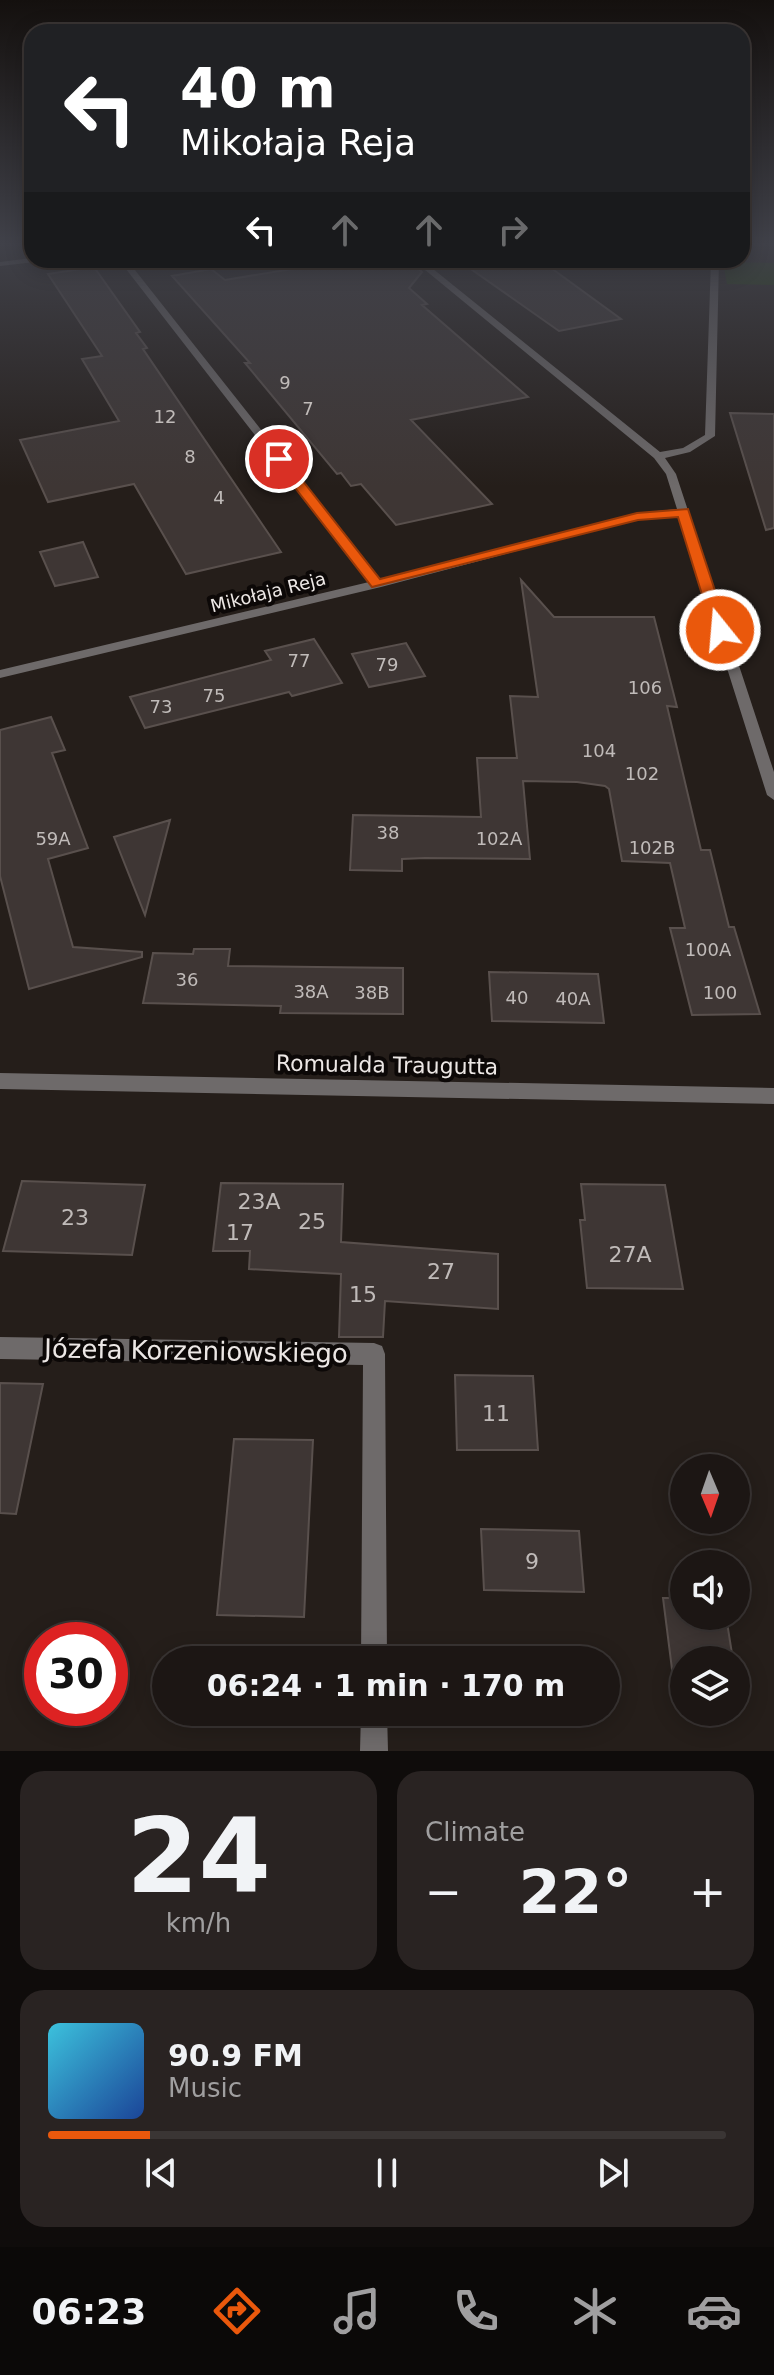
<!DOCTYPE html>
<html lang="en">
<head>
<meta charset="utf-8">
<style>
	body { margin:0; font-family:"DejaVu Sans",sans-serif; background:#292322; color:#f1f3f6; height:100vh; display:flex; flex-direction:column; font-size:30px; white-space:nowrap }
	* { box-sizing:border-box; margin:0 }
	p { font-size:26px; color:#a09fa0 }
	.icon { flex:none; width:44px; height:44px; fill:none; stroke:currentColor; stroke-width:2; stroke-linecap:round; stroke-linejoin:round }
	.map { position:relative; height:1751px; overflow:hidden }
	.panel { display:flex; flex-direction:column; gap:20px; padding:20px; background:#0f0c0b; flex:1 }
	.panel>* { flex:none }
	.top-card { position:absolute; left:24px; top:24px; width:726px; height:244px; border-radius:24px; box-shadow:0 4px 20px #0003,0 0 0 2px #3a3534; background:#202124; color:#fff; overflow:hidden }
	.needle { width:52px; rotate:178deg }
	.controls { position:absolute; left:670px; top:1454px; display:grid; gap:16px }
	.controls a { display:grid; place-items:center; width:80px; height:80px; border-radius:50%; background:#1c1614; box-shadow:0 4px 20px #0003,0 0 0 2px #3a3534; font-size:40px }
	.speed { position:absolute; left:24px; top:1622px; display:flex; gap:16px; font-size:40px; font-weight:700; text-align:center }
	.speed>* { display:grid; place-content:center; width:104px; height:104px; border-radius:50%; background:#1c1614; box-shadow:0 4px 20px #0003,0 0 0 2px #3a3534; line-height:1 }
	.speed .limit { border:12px solid #d22; background:#fff; color:#111 }
	.pin { position:absolute; display:grid; place-items:center; width:68px; height:68px; color:#fff; margin:-34px; border:4px solid #fff; border-radius:50%; box-shadow:0 2px 8px #0007 }
	.me { position:absolute; width:88px; margin:-44px; rotate:343deg; stroke-linejoin:round; filter:drop-shadow(0 0 6px #0008) }
	.turn { display:flex; align-items:center; gap:28px; height:168px; padding:0 24px; font-size:36px }
	.turn .icon { width:104px; height:104px; stroke-width:2.5 }
	.turn b { display:block; font-size:56px; line-height:68px }
	.lanes { display:flex; align-items:center; height:76px; padding:0 24px; background:#0003; justify-content:center; gap:40px; direction:ltr }
	.lanes .off { opacity:.35 }
	.big { font-size:60px; font-weight:700; line-height:1.1 }
	.panel .card { flex:1; display:flex; flex-direction:column; justify-content:center; gap:12px; min-width:0; padding:0 28px; border-radius:24px; background:#292322 }
	.panel .dial { align-items:center; gap:0 }
	.dial b { font-size:104px; line-height:1 }
	.song { display:flex; align-items:center; gap:24px }
	.cover { width:96px; height:96px; border-radius:12px; background:linear-gradient(135deg,hsl(190 70% 55%),hsl(220 70% 35%)) }
	.played { height:8px; border-radius:4px; background:linear-gradient(90deg,#ea580c 15%,#3a3534 15%) }
	.keys { display:flex; justify-content:space-around; direction:ltr }
	.heat { display:flex; justify-content:space-between; align-items:center; font-size:44px; direction:ltr }
	.panel .tiles { flex:1; display:grid; gap:20px; grid-template-columns:1fr 1fr }
	.card:last-child { grid-column:span 2 }
	.trip { position:absolute; left:152px; top:1646px; width:468px; height:80px; border-radius:40px; background:#1c1614; box-shadow:0 4px 20px #0003,0 0 0 2px #3a3534; font-weight:700; line-height:80px; text-align:center }
	.tabs { display:flex; height:128px; justify-content:space-around; align-items:center; background:#0b0908; color:#a09fa0 }
	.tabs .icon { width:56px; height:56px }
	.tabs .selected { color:#ea580c }
	.tabs b { font-size:36px; color:#f1f3f6 }
	.map>svg:first-child { display:block }
	.green { fill:#1c4003 }
	.building { fill:#3e3634; stroke:#59504d; stroke-width:2 }
	.lines { fill:none; stroke-linecap:round; stroke-linejoin:round }
	.street { fill:#6e6a6a; fill-rule:evenodd }
	.route { fill:#ea580c; stroke:#983908; stroke-width:2 }
	.labels { text-anchor:middle; dominant-baseline:central; stroke-width:8; stroke-linejoin:round; paint-order:stroke }
	.number-label { font-size:18px; fill:#c0bbb9 }
	.far-street-label { font-size:18px; fill:#ece7e5; stroke:#0c0807 }
	.street-label { font-size:22px; fill:#ece7e5; stroke:#0c0807 }
	.near-number-label { font-size:22px; fill:#c0bbb9 }
	.near-street-label { font-size:26px; fill:#ece7e5; stroke:#0c0807 }
</style>
</head>
<body>
<div class="map">
<svg width="774" height="1751" viewBox="0 0 774 1751">
	<rect width="100%" height="100%" fill="#251e1a"/>
	<path class="green" d="M723,262L774,263V285L727,284Z"/>
	<path class="building" d="M346,260H410L422,272L409,288L427,304L422,305L528,397L411,420L492,504L396,525L361,484L351,486L341,473L337,474L245,363H250L172,276L211,269L225,280Z
		M458,260H540L621,319L559,331Z
		M94,267L140,332L136,333L147,348L143,349L281,552L186,574L134,484L48,502L20,440L119,421L82,359L102,356L48,274Z
		M730,413L774,414V528L766,530Z
		M83,542L98,577L55,586L40,552Z
		M521,580L554,617H654L677,707L667,706L701,850H710L729,927H734L760,1014L692,1015L670,928H685L670,863L622,861L609,789L605,786L577,782L523,781L530,859L425,858L402,859V871L350,870L353,815L481,817L477,758H517L510,696L538,697Z
		M314,639L342,683L292,696L289,692L145,728L130,697L271,660L265,651Z
		M406,643L425,676L369,687L352,654Z
		M51,717L65,750L52,753L88,848L48,859L73,947L142,952V957L29,989L0,876V730Z
		M170,820L145,915L114,837Z
		M194,949H230L228,966L403,968V1014L280,1013L281,1006L143,1003L153,953L193,954Z
		M489,972L598,974L604,1023L492,1021Z
		M22,1181L145,1185L132,1255L3,1251Z
		M221,1183L343,1184L341,1242L498,1254V1309L385,1301L383,1337H339L341,1274L249,1269L250,1251H213Z
		M581,1184L665,1185L683,1289L587,1288L580,1220H585Z
		M455,1375L533,1376L538,1450H457Z
		M0,1383L43,1384L16,1514L0,1513Z
		M234,1439L313,1440L304,1617L217,1615Z
		M481,1529L579,1531L584,1592L484,1590Z
		M663,1598H684V1616H726L733,1660H684V1685H674Z"/>
	<g class="lines">
		<path class="street" d="M32,258L35,262L0,266V262Z
			M119,260H127L380,580L637,513L677,509L666,474L654,458L413,260H422L660,452L683,448L705,435L711,260H719L715,436L690,452L665,458L676,474L774,772V800L767,795L679,516L637,519L381,587L0,678V670L369,582Z
			M0,1073L774,1088V1104L0,1089Z
			M0,1337L374,1343L382,1346L385,1354L387,1660H361L363,1365L0,1359Z
			M361,1712H387L388,1751H360Z"/>
	</g>
	<linearGradient id="sky" x2="0" y2="1"><stop stop-color="#14100e"/><stop offset="0.5" stop-color="#404149"/><stop offset="1" stop-color="#404149" stop-opacity="0"/></linearGradient>
	<rect width="774" height="487" fill="url(#sky)"/>
	<path class="route" d="M279,456L284,457L380,579L637,513L688,509L728,630L720,634L713,630L678,517L638,520L372,587L275,462L273,459Z"/>
	<g class="labels">
		<g class="number-label">
			<text x="285" y="382">9</text>
			<text x="308" y="408">7</text>
			<text x="165" y="416">12</text>
			<text x="190" y="456">8</text>
			<text x="219" y="497">4</text>
			<text x="299" y="660">77</text>
			<text x="387" y="664">79</text>
			<text x="645" y="687">106</text>
			<text x="214" y="695">75</text>
			<text x="161" y="706">73</text>
			<text x="599" y="750">104</text>
			<text x="642" y="773">102</text>
			<text x="388" y="832">38</text>
			<text x="53" y="838">59A</text>
			<text x="499" y="838">102A</text>
			<text x="652" y="847">102B</text>
			<text x="708" y="949">100A</text>
			<text x="187" y="979">36</text>
			<text x="311" y="991">38A</text>
			<text x="372" y="992">38B</text>
			<text x="720" y="992">100</text>
			<text x="517" y="997">40</text>
			<text x="573" y="998">40A</text>
		</g>
		<g class="far-street-label">
			<text transform="translate(268 592) rotate(-14)">Mikołaja Reja</text>
		</g>
		<g class="street-label">
			<text transform="translate(387 1065) rotate(1)">Romualda Traugutta</text>
		</g>
		<g class="near-number-label">
			<text x="259" y="1201">23A</text>
			<text x="75" y="1217">23</text>
			<text x="312" y="1221">25</text>
			<text x="240" y="1232">17</text>
			<text x="630" y="1254">27A</text>
			<text x="441" y="1271">27</text>
			<text x="363" y="1294">15</text>
			<text x="496" y="1413">11</text>
			<text x="532" y="1561">9</text>
		</g>
		<g class="near-street-label">
			<text transform="translate(196 1351) rotate(1)">Józefa Korzeniowskiego</text>
		</g>
	</g>
</svg>
<div class="controls">
<a><svg class="needle" viewBox="-14 -14 28 28"><path d="M0-13l5 13h-10z" fill="#e53935"/><path d="M0 13l5-13h-10z" fill="#a09fa0"/></svg></a>
<a><svg class="icon" aria-label="sound" viewBox="0 0 24 24"><path d="M4 9h4l5-4v14l-5-4H4zM17 9q2 3 0 6"/></svg></a>
<a><svg class="icon" aria-label="layers" viewBox="0 0 24 24"><path d="M12 4l9 5-9 5-9-5zM3 14l9 5 9-5"/></svg></a>
</div>
<div class="speed"><div class="limit">30</div></div>
<div class="pin" style="left:279px;top:459px;background:#d93025"><svg class="icon" aria-label="arrive" viewBox="0 0 24 24"><path d="M6 21V4h12l-3 4 3 4H6"/></svg></div>
<svg class="me" style="left:720px;top:630px" viewBox="-20 -20 40 40"><circle r="17" fill="#ea580c" stroke="#fff" stroke-width="3"/><path d="M0-11L8 9 0 5-8 9z" fill="#fff"/></svg>
<div class="trip">06:24 · 1 min · 170 m</div>
<div class="top-card">
<div class="turn"><svg class="icon" aria-label="left" viewBox="0 0 24 24"><path d="M17 20v-9H6M10 6l-5 5 5 5"/></svg><div><b>40 m</b>Mikołaja Reja</div></div>
<div class="lanes"><svg class="icon" aria-label="left" viewBox="0 0 24 24"><path d="M17 20v-9H6M10 6l-5 5 5 5"/></svg><svg class="icon off" aria-label="ahead" viewBox="0 0 24 24"><path d="M12 20V5M6 11l6-6 6 6"/></svg><svg class="icon off" aria-label="ahead" viewBox="0 0 24 24"><path d="M12 20V5M6 11l6-6 6 6"/></svg><svg class="icon off" aria-label="right" viewBox="0 0 24 24"><path d="M7 20v-9h11M14 6l5 5-5 5"/></svg></div>
</div>
</div>
<section class="panel">
<div class="tiles">
<div class="card dial"><b>24</b><p>km/h</p></div>
<div class="card"><p>Climate</p>
<div class="heat"><a>−</a><b class="big">22°</b><a>+</a></div>
</div>
<div class="card">
<div class="song"><i class="cover"></i><div><b>90.9 FM</b><p>Music</p></div></div>
<div class="played"></div>
<div class="keys"><svg class="icon" aria-label="previous" viewBox="0 0 24 24"><path d="M18 5L8 12l10 7zM5 5v14"/></svg><svg class="icon" aria-label="pause" viewBox="0 0 24 24"><path d="M8 5v14M16 5v14"/></svg><svg class="icon" aria-label="next" viewBox="0 0 24 24"><path d="M6 5l10 7-10 7zM19 5v14"/></svg></div>
</div>
</div>
</section>
<nav class="tabs">
<b>06:23</b>
<svg class="icon selected" aria-label="directions" viewBox="0 0 24 24"><path d="M12 3l9 9-9 9-9-9zM9 14v-3h6M13 9l2 2-2 2"/></svg>
<svg class="icon" aria-label="music" viewBox="0 0 24 24"><path d="M9 18V5l10-2v13"/><circle cx="6" cy="18" r="3"/><circle cx="16" cy="16" r="3"/></svg>
<svg class="icon" aria-label="phone" viewBox="0 0 24 24"><path d="M5 4h4l2 5-3 2q2 4 5 5l2-3 5 2v4C11 20 4 13 5 4z"/></svg>
<svg class="icon" aria-label="climate" viewBox="0 0 24 24"><path d="M12 3v18M4 7l16 10M4 17L20 7"/></svg>
<svg class="icon" aria-label="car" viewBox="0 0 24 24"><path d="M5 17H2v-5l4-1 3-4h7l3 4 3 1v5h-3M9 17h6M6 11h13"/><circle cx="7" cy="17" r="2"/><circle cx="17" cy="17" r="2"/></svg>
</nav>
</body>
</html>
